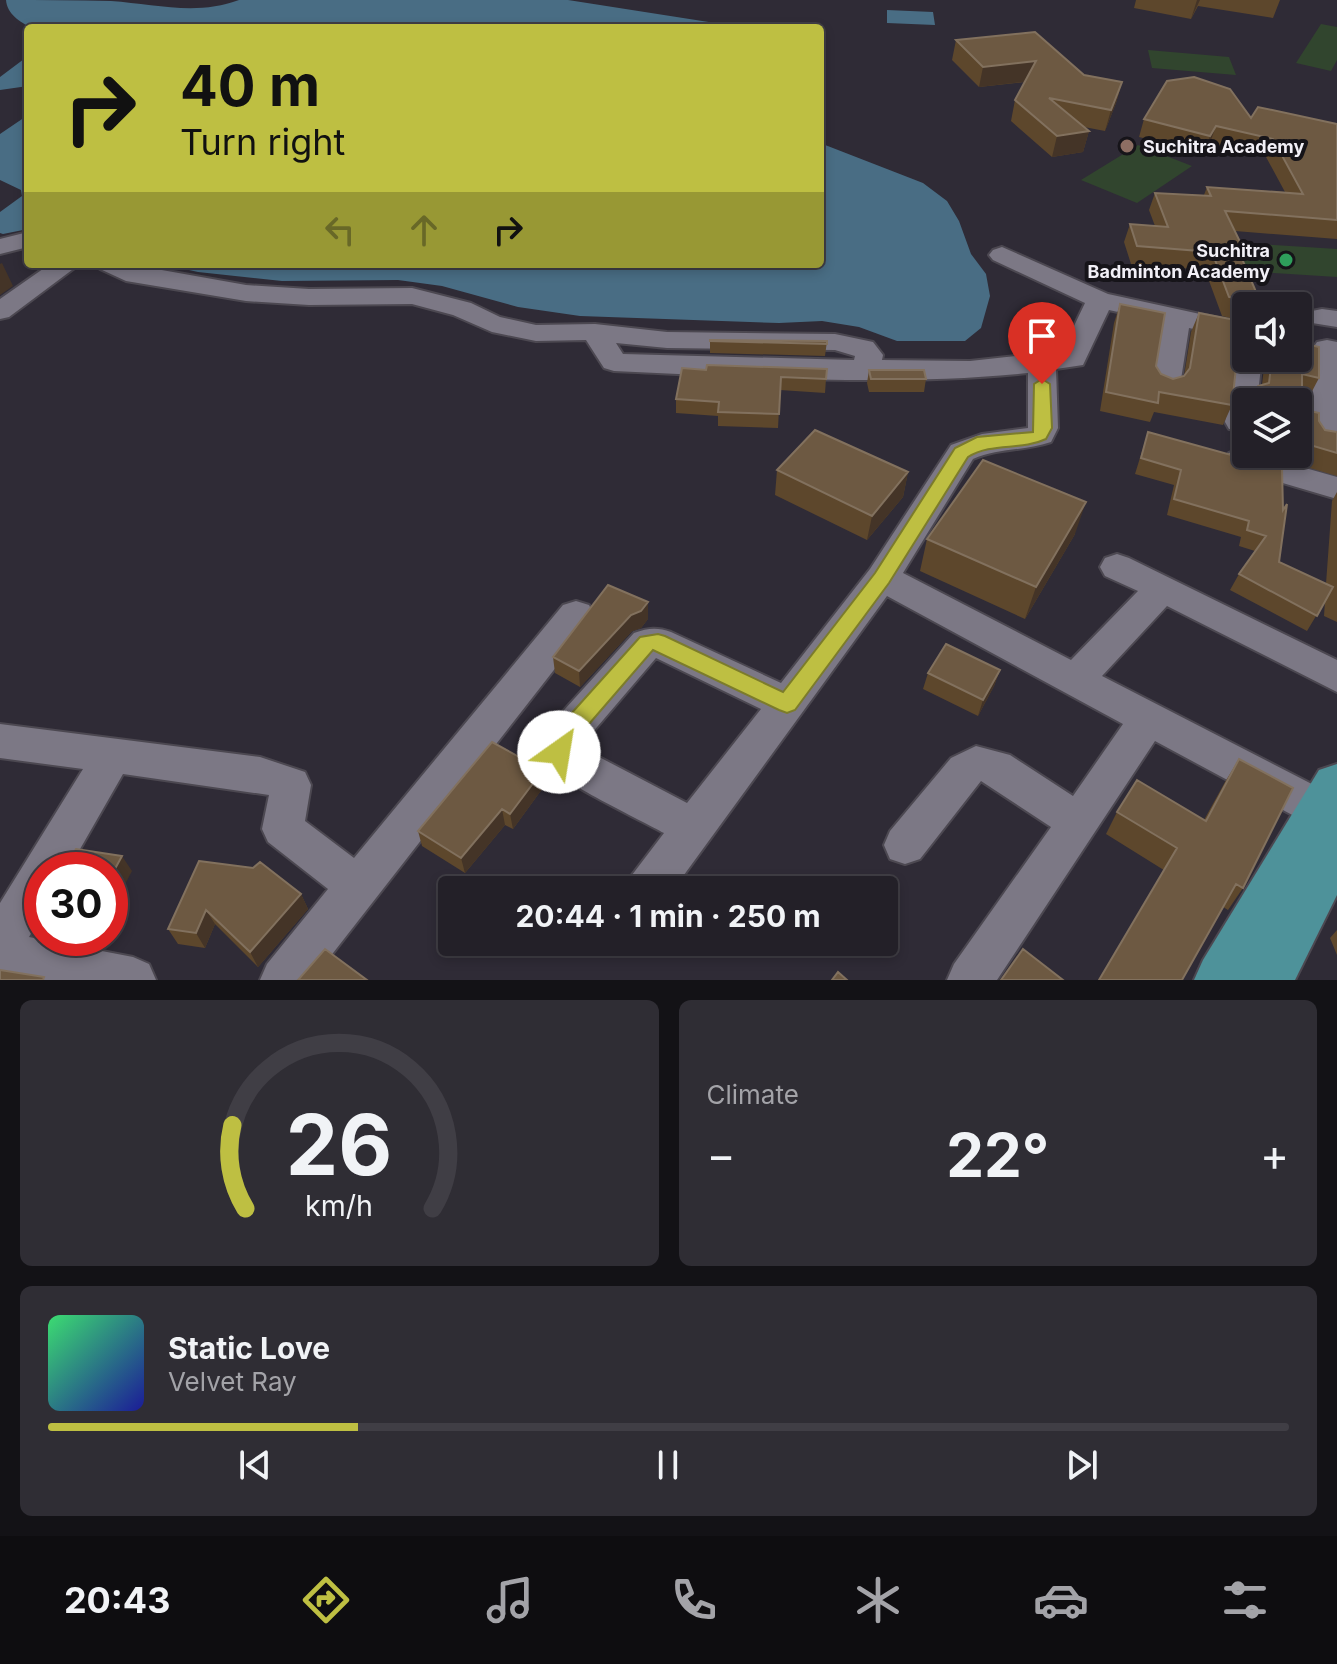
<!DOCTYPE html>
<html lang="en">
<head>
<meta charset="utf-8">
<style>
	body { margin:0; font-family:Inter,sans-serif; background:#2f2d34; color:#f1f3f6; height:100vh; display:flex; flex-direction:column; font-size:30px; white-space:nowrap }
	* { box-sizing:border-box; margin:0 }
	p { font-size:26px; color:#a3a3a8 }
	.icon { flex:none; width:44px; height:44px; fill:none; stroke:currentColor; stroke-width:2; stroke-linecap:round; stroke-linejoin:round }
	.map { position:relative; height:980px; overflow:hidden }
	.panel { display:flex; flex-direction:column; gap:20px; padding:20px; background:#131216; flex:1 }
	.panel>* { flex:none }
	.hud { position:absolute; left:24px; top:24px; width:800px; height:244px; border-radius:8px; box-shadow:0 4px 12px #0003,0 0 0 2px #403e45; background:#bebf42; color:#111; overflow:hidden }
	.controls { position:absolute; left:1232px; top:292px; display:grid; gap:16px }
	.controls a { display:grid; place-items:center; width:80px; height:80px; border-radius:8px; background:#232028; box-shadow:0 4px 12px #0003,0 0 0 2px #403e45; font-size:40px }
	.speed { position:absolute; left:24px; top:852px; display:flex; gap:16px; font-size:40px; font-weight:700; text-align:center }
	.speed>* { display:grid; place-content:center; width:104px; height:104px; border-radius:50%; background:#232028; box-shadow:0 4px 12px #0003,0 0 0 2px #403e45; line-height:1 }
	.speed .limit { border:12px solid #d22; background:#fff; color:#111 }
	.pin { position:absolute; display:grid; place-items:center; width:68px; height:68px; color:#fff; margin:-82px -34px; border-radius:50% 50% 50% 0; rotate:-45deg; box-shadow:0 0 8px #0007 }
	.pin .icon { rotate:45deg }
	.me { position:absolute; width:88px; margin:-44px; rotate:32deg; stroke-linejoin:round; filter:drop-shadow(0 0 6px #0008) }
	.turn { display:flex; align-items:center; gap:28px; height:168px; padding:0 24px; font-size:36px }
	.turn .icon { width:104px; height:104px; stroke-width:2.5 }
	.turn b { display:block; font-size:56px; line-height:68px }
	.lanes { display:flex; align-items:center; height:76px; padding:0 24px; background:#0003; justify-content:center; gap:40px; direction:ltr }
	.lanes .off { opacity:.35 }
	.big { font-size:60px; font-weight:700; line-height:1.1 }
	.panel .tile { flex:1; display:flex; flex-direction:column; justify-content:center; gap:12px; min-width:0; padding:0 28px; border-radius:12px; background:#2f2d34 }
	.panel .dial { align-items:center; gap:0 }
	.dial svg { height:208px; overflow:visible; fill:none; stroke:#403e45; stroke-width:7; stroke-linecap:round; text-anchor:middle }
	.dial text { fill:#f1f3f6; stroke:none }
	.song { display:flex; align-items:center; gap:24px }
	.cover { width:96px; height:96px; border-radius:12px; background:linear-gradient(135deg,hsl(140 70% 55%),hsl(240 70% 35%)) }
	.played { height:8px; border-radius:4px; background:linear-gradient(90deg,#bebf42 25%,#403e45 25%) }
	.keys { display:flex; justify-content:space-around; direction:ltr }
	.heat { display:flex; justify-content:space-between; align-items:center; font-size:44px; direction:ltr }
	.panel .tiles { flex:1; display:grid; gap:20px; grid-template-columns:1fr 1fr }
	.tile:last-child { grid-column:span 2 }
	.trip { position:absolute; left:438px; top:876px; width:460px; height:80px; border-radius:8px; background:#232028; box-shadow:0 4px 12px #0003,0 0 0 2px #403e45; font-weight:700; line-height:80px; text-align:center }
	.tab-bar { display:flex; height:128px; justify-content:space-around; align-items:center; background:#0e0d10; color:#a3a3a8 }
	.tab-bar .icon { width:56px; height:56px }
	.tab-bar .current { color:#bebf42 }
	.tab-bar b { font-size:36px; color:#f1f3f6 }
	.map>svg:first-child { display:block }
	.green { fill:#31452e }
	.water { fill:#496d84 }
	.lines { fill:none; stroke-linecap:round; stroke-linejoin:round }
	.minor-casing { stroke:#4c4851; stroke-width:4 }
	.major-casing { stroke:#4c4851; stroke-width:4 }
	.minor { fill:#7c7885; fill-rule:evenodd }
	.major { fill:#4e929a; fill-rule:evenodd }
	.wall { fill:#5d472c }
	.shaded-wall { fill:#443427 }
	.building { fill:#6d5942; stroke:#82715e; stroke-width:2 }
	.route { fill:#bebf42; stroke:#7c7c2b; stroke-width:2 }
	.education-dot { fill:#8d6e63; stroke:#161419; stroke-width:3 }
	.leisure-dot { fill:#2e9e5b; stroke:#161419; stroke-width:3 }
	.labels { text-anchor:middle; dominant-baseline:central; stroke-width:8; stroke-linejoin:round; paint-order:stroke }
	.far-poi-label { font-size:18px; font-weight:bold; fill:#f2f0f7; stroke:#161419; text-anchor:start }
</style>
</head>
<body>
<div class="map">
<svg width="1337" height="980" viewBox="0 0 1337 980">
	<rect width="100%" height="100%" fill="#2f2b36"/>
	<path class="green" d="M1321,24L1337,27V60L1331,71L1296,63Z
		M1148,50L1229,57L1236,75L1152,68Z
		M1138,145L1192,166L1137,203L1081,180Z
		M1228,242L1337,249V277L1240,271Z"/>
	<path class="water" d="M6,0C41,0 77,0 111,1C154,4 197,16 239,0H568L747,28H32C20,22 7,14 6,0Z
		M887,10L933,12L935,25L887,23Z
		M28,56V86L0,90V77Z
		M28,115V229L3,234L0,233V212L22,196L21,190L0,180V134Z
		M820,143L923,183L947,201L959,221L971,254L986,274L990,296L981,328L965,341H897L859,327L822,321L779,323L580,316L518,307L442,286L398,280L282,281L198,272L162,264H820Z"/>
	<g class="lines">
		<g class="minor-casing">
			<path id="minor" d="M28,232V247L0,254V239Z
				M1002,247L1108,294L1246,324V340L1189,328L1180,386L1176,392L1166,395L1156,392L1152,386L1163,322L1109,310L1083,365L1056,369L1058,428L1051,442C1025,451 997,448 973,459L903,573L1071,660L1138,591L1105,576L1100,567L1105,558L1117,554L1129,558L1337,660V692L1167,606L1102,676L1337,797V825L1324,830L1309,824L1155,741L997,980H947L954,964L1051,827L981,781L920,859L905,864L890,859L884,845L890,831L951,758L976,746L1010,755L1073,796L1123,724L887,596L673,890H625L632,875L664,833C644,822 556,779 546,765C537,753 539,744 545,731L634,633C648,628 657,627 671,632L781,683L870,569L951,445L982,434L1028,428V373C891,387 751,377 614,371L604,368L586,340L536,341L492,332L453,315L412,304L309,305L246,301L126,281L100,269L96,264H128L246,285L309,289L412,288L471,303L500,317L536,325L595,324L667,332L835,334L873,342L883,355L882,360L970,361L1062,351L1085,303L993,260L989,255L993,250ZM616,343L667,348L835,350L855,356L854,360L623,354ZM656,658L761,709L687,803L580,747Z
				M50,264H80L9,317L0,319V299Z
				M1322,309L1337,311V327L1312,323L1309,317L1312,311Z
				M1327,340L1337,342V446L1327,449L1316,446L1312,439L1313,348L1317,342Z
				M1246,350V358H1262L1257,402H1246V430L1229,429L1225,422L1234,358L1238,352Z
				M1240,449L1246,454H1256L1337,477V499L1229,467L1224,460L1229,453Z
				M576,601L589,605L594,615L589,625L312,980H260L267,964L328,889L268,842L262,829L269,795L123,774L68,870H42V915L29,937L133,957L149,964L156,980H18L0,976V903L83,769L0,758V724L260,757L305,772L311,785L305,821L354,858L563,605Z"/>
		</g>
		<g class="major-casing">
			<path id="major" d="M1337,764V895L1295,980H1194L1203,960L1319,770Z"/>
		</g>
		<use href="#minor" class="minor"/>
		<use href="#major" class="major"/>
	</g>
	<path class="wall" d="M1136,0H1280L1273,18L1198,6L1191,19L1134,8Z
		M956,40L1084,75L1122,82L1116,103L1105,131L1084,127L1089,131L1083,152L1052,157L1011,121L1015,100L1025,82L979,87L952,60Z
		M1251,118L1337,124V239L1235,231L1246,254L1243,262L1262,306H1246V322L1222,316L1205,270L1131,264L1124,242L1130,224L1155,226L1149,210L1155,193L1204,195L1207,187L1285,192L1266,157L1210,143L1204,153L1139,137L1144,119Z
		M1120,304L1161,374L1173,379L1184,376L1191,332L1199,313L1246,322V348L1238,349L1232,405L1223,425L1154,412L1150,422L1100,411L1114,323Z
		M710,340L827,341L825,356L710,353Z
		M1265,358H1298L1319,378L1309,397L1302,395V409L1319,421L1325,430L1337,432V476L1290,462L1289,454H1298V402H1250L1258,386L1262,385Z
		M706,370L826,379L825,393L780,390L778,428L718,426V416L676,413V399Z
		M869,370L926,379L924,392H869L867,383Z
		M1148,432L1282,469L1279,562L1326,584L1332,501L1337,492V622L1324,616L1325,601L1307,631L1230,590L1239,574L1255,551L1239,546L1241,537L1167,515L1174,485L1135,474Z
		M777,470L908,472L903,497L867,540L775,495Z
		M1075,534L1025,619L920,571L927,539Z
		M648,619L641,628L632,631L580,687L555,673L553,657Z
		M1000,670L994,686L978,716L923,689L928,673Z
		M1239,759L1243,888L1228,910L1106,834L1117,812L1204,820L1225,782Z
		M543,770L545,785L513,829L505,825L465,873L422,846L418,831Z
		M199,861L301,894L308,909L258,967L215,924L205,948L178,944L168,929Z
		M1337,930V955L1330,938Z"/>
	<path class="shaded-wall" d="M1197,0H1200L1191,19Z
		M1036,61L1032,81L979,87L983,67Z
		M1122,82L1116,103L1105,131L1111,110Z
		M1216,126L1210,143L1204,153L1210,136Z
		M1089,131L1083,152L1052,157L1057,136Z
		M2,263L13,286L0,295V264Z
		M1246,330V348L1237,349L1239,339Z
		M908,472L903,497L867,540L872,516Z
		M1086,502L1075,534L1025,619L1036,587Z
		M648,602V619L641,628L632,631L580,687L579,671L631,615Z
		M1000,670L994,686L978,716L983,700Z
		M543,770L545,785L513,829L510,814Z
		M502,809L505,825L465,873L461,858Z
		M122,856L132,871L115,903L110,897V878Z
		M301,894L308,909L258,967L250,952Z
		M206,910L215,924L205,948L196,933Z"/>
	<path class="building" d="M1035,32L1084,75L1122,82L1111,110L1049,98L1089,131L1057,136L1015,100L1036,61L983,67L956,40Z
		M1194,77L1230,89L1251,118L1258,107L1337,124V220L1225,211L1246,254H1240L1262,306H1257L1256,303L1229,297L1212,252L1137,246L1130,224L1168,227L1155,193L1211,196L1207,187L1303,194L1273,139L1216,126L1210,136L1144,119L1167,81Z
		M1120,304L1165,313L1156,366L1161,374L1173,379L1184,376L1190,368L1199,313L1246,322V330L1239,339L1232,405L1159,392L1158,403L1106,392Z
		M710,340L827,341V344L710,341Z
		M1298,342L1319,347V378L1302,374V409L1319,413V421L1325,430L1337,432V453L1300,442L1298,425V402H1257L1258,386L1269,383L1272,358H1298Z
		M707,365L827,369L826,379L781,377L779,414L718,412L719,402L676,399L682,368L706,370Z
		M869,370H924L926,379H871Z
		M815,430L908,472L872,516L777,470Z
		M1148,432L1282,469L1283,510L1287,504L1279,562L1333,587L1317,616L1239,574L1266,536L1247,530L1249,521L1174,499L1181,470L1141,458Z
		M983,460L1086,502L1036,587L927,539Z
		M608,585L648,602L641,611L631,615L579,671L553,657Z
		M946,644L1000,670L983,700L928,673Z
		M492,742L543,770L510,814L502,809L461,858L418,831Z
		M1239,759L1293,788L1243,888L1236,884L1182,980H1099L1177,848L1117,812L1137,780L1206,821Z
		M76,849L122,856L110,878V870H64Z
		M199,861L253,868L260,862L301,894L250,952L206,910L196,933L168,929Z
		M325,949L367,980H298Z
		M1023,949L1063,980H1001Z
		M0,970L44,977L43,980H0Z
		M838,972L847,980H832Z"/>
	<path class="route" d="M1042,379L1050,384L1052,428L1046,439C1021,451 992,442 968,457L889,583L795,710L787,713L779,710L653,650L570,746L567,759L559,762L551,759L547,752L551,736L640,637L658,634L665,636L783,692L875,573L955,448L977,437L1033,432L1034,384Z"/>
	<circle class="education-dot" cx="1127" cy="146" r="8"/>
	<circle class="leisure-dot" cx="1286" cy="260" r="8"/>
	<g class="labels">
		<g class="far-poi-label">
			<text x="1143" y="146">Suchitra Academy</text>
			<text x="1270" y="250" text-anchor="end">Suchitra<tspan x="1270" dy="21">Badminton Academy</tspan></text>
		</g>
	</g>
</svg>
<div class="controls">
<a><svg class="icon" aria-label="sound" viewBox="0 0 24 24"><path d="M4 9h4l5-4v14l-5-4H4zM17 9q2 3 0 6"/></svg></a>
<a><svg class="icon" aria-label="layers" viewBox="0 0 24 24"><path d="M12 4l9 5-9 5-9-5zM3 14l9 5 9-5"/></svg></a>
</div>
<div class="speed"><div class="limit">30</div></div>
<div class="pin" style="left:1042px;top:384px;background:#d93025"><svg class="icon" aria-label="arrive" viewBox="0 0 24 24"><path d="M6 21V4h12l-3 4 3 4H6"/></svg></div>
<svg class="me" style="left:559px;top:752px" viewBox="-20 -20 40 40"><circle r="19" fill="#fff"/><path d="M0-13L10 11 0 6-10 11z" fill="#bebf42"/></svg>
<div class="trip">20:44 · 1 min · 250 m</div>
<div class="hud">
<div class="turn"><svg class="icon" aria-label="right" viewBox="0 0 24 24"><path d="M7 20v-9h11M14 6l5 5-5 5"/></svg><div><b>40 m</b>Turn right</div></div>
<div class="lanes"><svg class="icon off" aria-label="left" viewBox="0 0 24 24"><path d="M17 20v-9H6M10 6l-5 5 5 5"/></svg><svg class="icon off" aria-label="ahead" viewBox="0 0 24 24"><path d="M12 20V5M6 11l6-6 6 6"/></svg><svg class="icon" aria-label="right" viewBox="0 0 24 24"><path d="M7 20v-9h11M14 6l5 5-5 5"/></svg></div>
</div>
</div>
<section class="panel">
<div class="tiles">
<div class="tile dial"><svg viewBox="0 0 100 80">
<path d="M14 69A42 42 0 1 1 86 69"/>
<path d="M14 69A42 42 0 0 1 9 37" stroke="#bebf42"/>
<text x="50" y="56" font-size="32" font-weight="700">26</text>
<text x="50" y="72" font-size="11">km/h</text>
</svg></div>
<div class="tile"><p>Climate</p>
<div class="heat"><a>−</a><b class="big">22°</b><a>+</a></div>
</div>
<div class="tile">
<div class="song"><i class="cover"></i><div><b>Static Love</b><p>Velvet Ray</p></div></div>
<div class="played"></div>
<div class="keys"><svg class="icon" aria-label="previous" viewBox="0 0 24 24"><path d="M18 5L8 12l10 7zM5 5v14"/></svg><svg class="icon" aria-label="pause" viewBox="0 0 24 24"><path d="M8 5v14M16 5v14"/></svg><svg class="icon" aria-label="next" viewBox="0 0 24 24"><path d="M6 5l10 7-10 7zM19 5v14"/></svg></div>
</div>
</div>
</section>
<nav class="tab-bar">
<b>20:43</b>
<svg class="icon current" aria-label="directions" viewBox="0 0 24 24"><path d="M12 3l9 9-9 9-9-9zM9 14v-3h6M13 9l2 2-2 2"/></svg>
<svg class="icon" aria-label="music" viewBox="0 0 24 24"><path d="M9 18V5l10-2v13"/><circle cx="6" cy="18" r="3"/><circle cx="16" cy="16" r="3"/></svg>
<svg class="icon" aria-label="phone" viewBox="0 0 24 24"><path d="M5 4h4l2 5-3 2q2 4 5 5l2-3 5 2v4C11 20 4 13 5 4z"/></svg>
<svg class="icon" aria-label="climate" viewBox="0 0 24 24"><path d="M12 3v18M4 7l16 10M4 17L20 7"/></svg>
<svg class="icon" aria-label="car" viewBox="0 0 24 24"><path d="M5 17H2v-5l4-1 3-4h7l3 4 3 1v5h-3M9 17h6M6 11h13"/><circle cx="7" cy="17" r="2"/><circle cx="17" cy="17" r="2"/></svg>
<svg class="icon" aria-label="filters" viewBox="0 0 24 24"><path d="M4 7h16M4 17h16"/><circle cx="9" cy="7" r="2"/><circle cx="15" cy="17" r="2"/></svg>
</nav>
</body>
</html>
